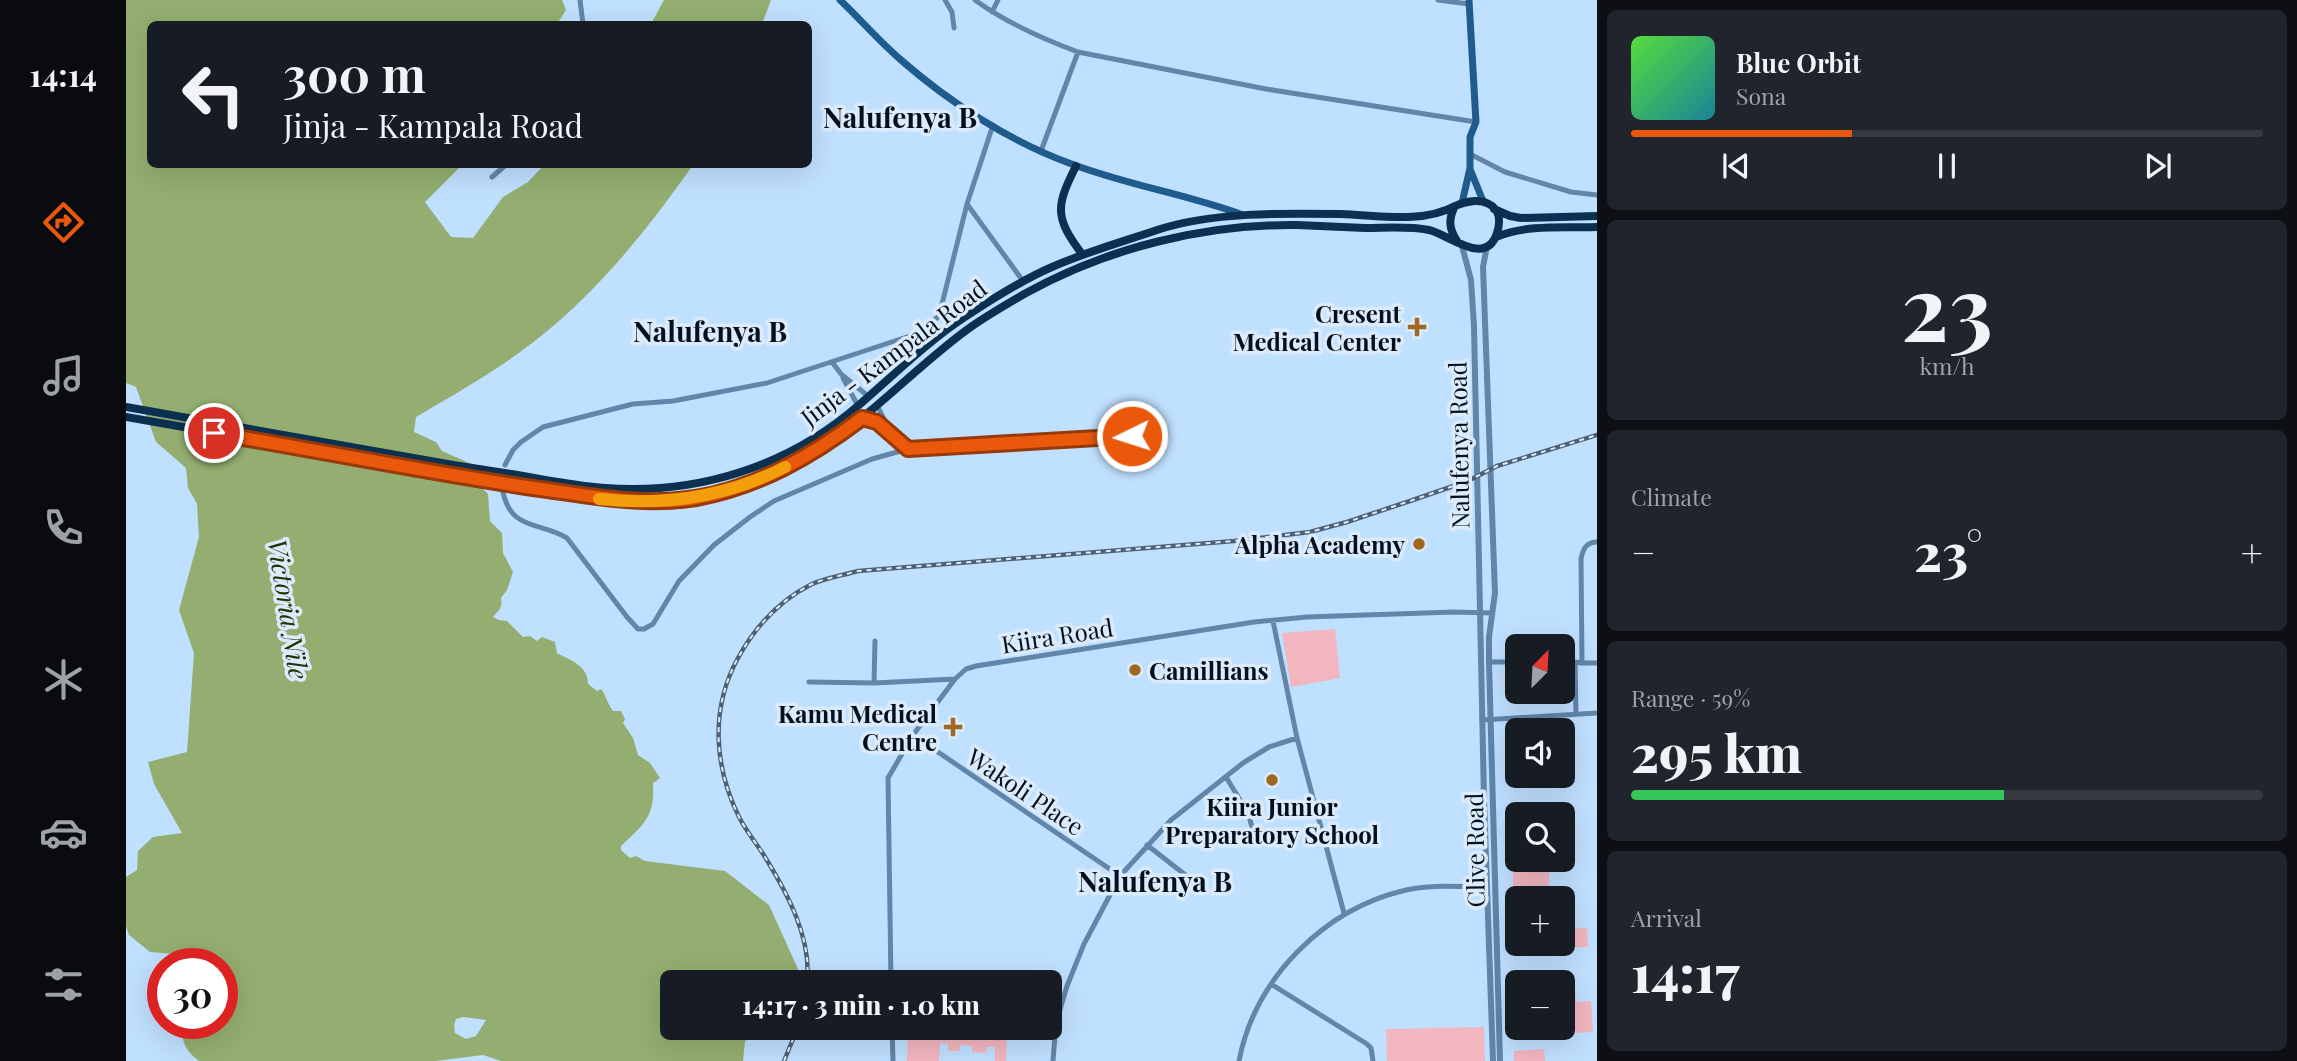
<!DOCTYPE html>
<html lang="en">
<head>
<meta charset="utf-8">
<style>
	body { margin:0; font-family:"Playfair Display",serif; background:#20242c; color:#f1f3f6; height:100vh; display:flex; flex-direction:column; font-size:26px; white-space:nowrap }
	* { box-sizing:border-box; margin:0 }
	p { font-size:23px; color:#9ea1a6 }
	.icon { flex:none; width:38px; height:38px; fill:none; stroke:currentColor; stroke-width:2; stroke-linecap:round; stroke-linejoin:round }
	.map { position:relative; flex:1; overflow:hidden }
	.side { display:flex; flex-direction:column; gap:10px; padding:10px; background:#0d0f14; width:700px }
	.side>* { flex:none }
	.hud { position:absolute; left:21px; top:21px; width:665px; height:147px; border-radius:10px; box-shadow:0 7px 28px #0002; background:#171b24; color:#f1f3f6; overflow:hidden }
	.needle { width:46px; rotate:24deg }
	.controls { position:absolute; left:1379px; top:634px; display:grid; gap:14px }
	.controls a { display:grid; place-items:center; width:70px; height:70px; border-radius:10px; background:#171b24; box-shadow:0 7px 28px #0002; font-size:35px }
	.speed { position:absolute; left:21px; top:948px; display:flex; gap:14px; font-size:35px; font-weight:700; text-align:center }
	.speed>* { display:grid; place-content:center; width:91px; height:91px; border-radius:50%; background:#171b24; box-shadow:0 7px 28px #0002; line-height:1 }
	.speed .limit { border:10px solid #d22; background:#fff; color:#111 }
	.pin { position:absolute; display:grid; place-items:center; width:60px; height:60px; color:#fff; margin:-30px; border:4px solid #fff; border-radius:50%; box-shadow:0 2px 7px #0007 }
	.me { position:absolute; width:77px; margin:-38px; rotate:266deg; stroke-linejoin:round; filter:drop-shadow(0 0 5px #0008) }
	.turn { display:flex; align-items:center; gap:24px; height:147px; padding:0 21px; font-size:32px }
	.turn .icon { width:91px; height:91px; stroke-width:2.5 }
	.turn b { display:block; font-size:49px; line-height:60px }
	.big { font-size:52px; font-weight:800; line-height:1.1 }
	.side .widget { flex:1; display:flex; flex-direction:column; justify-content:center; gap:10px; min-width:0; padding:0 24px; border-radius:10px; background:#20242c }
	.side .dial { align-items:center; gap:0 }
	.dial b { font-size:91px; line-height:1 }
	.song { display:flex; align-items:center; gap:21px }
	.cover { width:84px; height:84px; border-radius:10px; background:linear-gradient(135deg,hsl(110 70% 55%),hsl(190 70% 35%)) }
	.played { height:7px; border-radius:4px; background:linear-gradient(90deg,#ea580c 35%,#363941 35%) }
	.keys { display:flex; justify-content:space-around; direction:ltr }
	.heat { display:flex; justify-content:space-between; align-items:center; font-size:38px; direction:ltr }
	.charge { height:10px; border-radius:5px; background:linear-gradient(90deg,#34c759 59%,#363941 0) }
	.trip { position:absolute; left:534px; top:970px; width:402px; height:70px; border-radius:10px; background:#171b24; box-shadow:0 7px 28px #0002; font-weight:800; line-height:70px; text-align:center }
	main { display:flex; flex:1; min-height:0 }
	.dock { display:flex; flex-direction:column; width:126px; justify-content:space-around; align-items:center; background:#090b0e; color:#9ea1a6 }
	.dock .icon { width:49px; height:49px }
	.dock .on { color:#ea580c }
	.dock b { font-size:32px; color:#f1f3f6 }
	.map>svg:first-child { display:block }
	.green { fill:#f2b6c0 }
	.water { fill:#93ae70; fill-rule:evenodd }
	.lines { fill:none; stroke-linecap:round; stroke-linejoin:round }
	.minor { stroke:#6186a9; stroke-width:5 }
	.tertiary { stroke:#6186a9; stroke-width:6 }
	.secondary { stroke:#1f5b8d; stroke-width:7 }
	.trunk { stroke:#0c304f; stroke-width:8 }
	.rail-casing { stroke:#4d6175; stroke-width:4.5 }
	.rail { stroke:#dbebfb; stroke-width:2; stroke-dasharray:5; stroke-linecap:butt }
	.trunk-bridge { stroke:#0c304f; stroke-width:8 }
	.route-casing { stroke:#983908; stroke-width:18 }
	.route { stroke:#ea580c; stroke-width:12 }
	.slow { stroke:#f59e0b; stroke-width:12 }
	.poi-dot { fill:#9e6722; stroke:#dbebfb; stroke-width:2.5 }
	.labels { text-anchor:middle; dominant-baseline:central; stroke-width:7; stroke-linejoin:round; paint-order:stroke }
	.poi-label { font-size:24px; font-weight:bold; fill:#04101d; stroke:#dbebfb; text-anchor:end }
	.street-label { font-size:24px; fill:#04101d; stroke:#dbebfb }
	.water-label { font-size:26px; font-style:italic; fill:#213203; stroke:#dbebfb }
	.quarter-label { font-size:28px; font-weight:bold; fill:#04101d; stroke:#dbebfb }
</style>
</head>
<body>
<main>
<nav class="dock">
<b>14:14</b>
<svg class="icon on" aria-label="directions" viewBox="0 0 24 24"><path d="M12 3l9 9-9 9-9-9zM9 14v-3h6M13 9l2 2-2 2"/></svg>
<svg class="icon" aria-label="music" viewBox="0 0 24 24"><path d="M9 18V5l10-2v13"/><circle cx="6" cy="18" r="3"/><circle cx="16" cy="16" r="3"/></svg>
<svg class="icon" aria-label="phone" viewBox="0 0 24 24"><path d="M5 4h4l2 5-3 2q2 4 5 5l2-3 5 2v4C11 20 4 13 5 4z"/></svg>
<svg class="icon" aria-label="climate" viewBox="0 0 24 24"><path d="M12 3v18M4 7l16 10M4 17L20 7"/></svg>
<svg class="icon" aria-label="car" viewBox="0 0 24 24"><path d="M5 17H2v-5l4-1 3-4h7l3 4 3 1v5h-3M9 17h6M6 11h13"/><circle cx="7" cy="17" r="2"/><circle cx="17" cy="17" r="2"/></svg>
<svg class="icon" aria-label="filters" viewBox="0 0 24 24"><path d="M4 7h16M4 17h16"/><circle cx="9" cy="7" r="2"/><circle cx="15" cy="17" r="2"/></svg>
</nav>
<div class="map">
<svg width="1471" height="1061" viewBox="0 0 1471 1061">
	<rect width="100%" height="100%" fill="#c0e0ff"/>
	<path class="green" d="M1209,629L1214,678L1165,687L1156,633Z
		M1387,850H1391V859H1423V887H1387Z
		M1461,928L1462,947L1395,949V943H1437V929Z
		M1437,982H1448L1450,1002L1465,1001L1467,1032L1407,1035V1027H1437Z
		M1358,1027L1359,1061H1261L1260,1029Z
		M853,1029L881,1031L880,1061H869V1047H861L860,1053L846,1052V1046L834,1045L833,1051H822V1044L814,1043L813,1061H781L782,1030L852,1034Z
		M1418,1049L1419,1061H1388V1051Z"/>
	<path class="water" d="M0,0H436L440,10L431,24H24V164L336,165L299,202L325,237L347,238L377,197L402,182L418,165H567C517,236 462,304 390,355C358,378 324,397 290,417L288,432L310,442L316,451L348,465L353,474L355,487L362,494L364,521L376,533L377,553L387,572L381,590L375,598C377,607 373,610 367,617L373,620L381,621L397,637L404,636L411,641L416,637L429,642L431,653C446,661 462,666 462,684L471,691L475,689C480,695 481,703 487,711H495L499,719L497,723L507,738L512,755L524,763L534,778L527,783C529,817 518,824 495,846V850L504,858L510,856L519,861L599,871L643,905L672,969L667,982H546V1027H643L619,1041L617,1061H375L357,1055L310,1061H73C59,1051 55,1040 56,1024H96V964H67L60,955L24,952L3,935L0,926V877L11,870L12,851L27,837L56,833L28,784L22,762L61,752L68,653L53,610L73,537L71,504L62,488L60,468L30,442L10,387L0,383ZM337,1017L360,1020L350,1036L340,1039L329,1033L328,1025L330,1019Z
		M538,0H645L636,24H525Z"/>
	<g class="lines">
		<path class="minor" d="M454,0L457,24
			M819,0L826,12L828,28
			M849,0C879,22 917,39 952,52L1140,89L1350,122
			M1312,0L1343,4
			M866,12L872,0
			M915,151L952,52
			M1344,154L1379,172L1445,192L1471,195
			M366,177L381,164
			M841,204L897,281
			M706,362L715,374L742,396
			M717,378L732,406
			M751,405L764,431
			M736,418L751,422L782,449
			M379,465L387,450L395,442L417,427L507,404L547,401L641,383L793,333L813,316L841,204L867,125
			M376,487C383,532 413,521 441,538L501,617L512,629H518L527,624L553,581L588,545L624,517L648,501L746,459L782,449L1031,434
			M1147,621L1171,738L1218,913
			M1437,661L1449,662
			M1363,662H1391
			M1456,663H1471
			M683,682L748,683L829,679
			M748,683L749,641
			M1450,713L1449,662L1456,663L1455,559C1457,549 1460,542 1471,542
			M1356,720L1471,713
			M787,735L994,876
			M1100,777L1122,813L1128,834
			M1021,845L1071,884
			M765,982L762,778L787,735L829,679L840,669L850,666L1128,622L1181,617L1328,612L1366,613
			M1145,984L1241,1044L1245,1048L1247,1061
			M766,1027L767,1061
			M927,1061L930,1023L941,986L958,944L994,876L1045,820L1117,763L1143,747L1171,738
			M1113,1061C1129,978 1198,909 1280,890C1305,884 1335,887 1360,887"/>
		<path class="tertiary" d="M1336,246L1345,280L1348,326L1358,800L1367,1061
			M1361,246L1357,267L1369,593L1363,637V662L1374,1061"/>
		<path class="secondary" d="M714,0C735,20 754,42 775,60C823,102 883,141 943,163C1000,185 1060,194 1117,215
			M1344,169L1357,201
			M1336,203L1344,168V137L1350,122L1343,0"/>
		<path class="trunk" d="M950,166C930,206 928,217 956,254
			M1368,209L1384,216L1395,218L1471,216
			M1370,237C1402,224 1438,228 1471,227
			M385,474C416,479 447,486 479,488C572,495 663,466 733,405C768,375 801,342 839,317C866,299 896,280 926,267C960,252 996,242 1031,230C1086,212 1157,213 1215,214C1251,215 1296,224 1329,206
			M384,484C422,490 460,500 498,501C599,504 672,471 749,407C780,381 809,353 842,329C860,316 881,304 900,293C982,248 1077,224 1171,225C1194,226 1217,227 1239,228C1260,228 1283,226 1303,230C1322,234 1360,268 1371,233C1381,202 1352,195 1329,206C1322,219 1323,229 1331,241"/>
		<g class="rail-casing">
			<path id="rail" d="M681,982C686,938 661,893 639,857C631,844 620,831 613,817C588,766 584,709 612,658C629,627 654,600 686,584C700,578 718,575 732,571L1108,541L1184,532L1221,522L1284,501L1342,481L1371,466L1471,435
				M658,1061L672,1027"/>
		</g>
		<use href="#rail" class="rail"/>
		<path class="trunk-bridge" d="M0,407L327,465L385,474
			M0,417L384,484"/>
	</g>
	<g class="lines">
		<g class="route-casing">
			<path id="route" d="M88,433C195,451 300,472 407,488C461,495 515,507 570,498C632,487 686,456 736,418L751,422L782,449L1006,436"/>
		</g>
		<use href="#route" class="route"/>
		<path class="slow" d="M473,499C538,506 601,497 659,467"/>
	</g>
	<g class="poi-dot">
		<path d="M1287.5 316.5h7v7h7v7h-7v7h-7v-7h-7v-7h7z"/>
		<circle cx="1293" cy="544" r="7"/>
		<circle cx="1009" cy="670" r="7"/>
		<path d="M823.5 716.5h7v7h7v7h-7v7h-7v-7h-7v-7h7z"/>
		<circle cx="1146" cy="780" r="7"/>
	</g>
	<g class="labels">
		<g class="poi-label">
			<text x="1275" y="313">Cresent<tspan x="1275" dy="28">Medical Center</tspan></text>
			<text x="1279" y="544">Alpha Academy</text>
			<text x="1023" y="670" text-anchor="start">Camillians</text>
			<text x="811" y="713">Kamu Medical<tspan x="811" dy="28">Centre</tspan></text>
			<text x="1146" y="806" text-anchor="middle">Kiira Junior<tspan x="1146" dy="28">Preparatory School</tspan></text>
		</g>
		<g class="street-label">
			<text transform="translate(767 352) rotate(-37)">Jinja - Kampala Road</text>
			<text transform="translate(1332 445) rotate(-91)">Nalufenya Road</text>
			<text transform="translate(931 635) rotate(-9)">Kiira Road</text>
			<text transform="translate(900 791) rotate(34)">Wakoli Place</text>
			<text transform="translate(1348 850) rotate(-91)">Clive Road</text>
		</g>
		<g class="water-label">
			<text transform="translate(163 609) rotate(81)">Victoria Nile</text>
		</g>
		<g class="quarter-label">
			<text x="774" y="116">Nalufenya B</text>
			<text x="584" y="330">Nalufenya B</text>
			<text x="1029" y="880">Nalufenya B</text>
		</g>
	</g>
</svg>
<div class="controls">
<a><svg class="needle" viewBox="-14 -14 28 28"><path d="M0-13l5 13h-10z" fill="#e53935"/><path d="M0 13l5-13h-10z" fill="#9ea1a6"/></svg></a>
<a><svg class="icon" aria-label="sound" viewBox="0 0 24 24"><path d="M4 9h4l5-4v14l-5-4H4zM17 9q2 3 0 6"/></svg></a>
<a><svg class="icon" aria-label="search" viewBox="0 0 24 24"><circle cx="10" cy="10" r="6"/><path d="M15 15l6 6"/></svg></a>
<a>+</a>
<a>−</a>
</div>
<div class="speed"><div class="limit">30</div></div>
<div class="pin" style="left:88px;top:433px;background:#d93025"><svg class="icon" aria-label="arrive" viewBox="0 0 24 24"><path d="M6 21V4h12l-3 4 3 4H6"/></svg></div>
<svg class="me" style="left:1006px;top:436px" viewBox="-20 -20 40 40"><circle r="17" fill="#ea580c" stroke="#fff" stroke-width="3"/><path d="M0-11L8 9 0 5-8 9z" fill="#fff"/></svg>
<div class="trip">14:17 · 3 min · 1.0 km</div>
<div class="hud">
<div class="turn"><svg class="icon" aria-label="left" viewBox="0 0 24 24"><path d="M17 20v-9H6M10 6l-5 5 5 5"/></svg><div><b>300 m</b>Jinja - Kampala Road</div></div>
</div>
</div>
<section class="side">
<div class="widget">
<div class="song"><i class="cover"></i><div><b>Blue Orbit</b><p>Sona</p></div></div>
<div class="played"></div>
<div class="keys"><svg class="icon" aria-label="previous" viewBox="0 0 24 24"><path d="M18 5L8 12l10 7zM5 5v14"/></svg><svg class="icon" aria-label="pause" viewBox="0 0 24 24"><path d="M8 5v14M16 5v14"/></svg><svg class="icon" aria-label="next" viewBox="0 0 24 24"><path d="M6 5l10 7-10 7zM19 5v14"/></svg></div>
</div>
<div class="widget dial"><b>23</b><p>km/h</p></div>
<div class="widget"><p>Climate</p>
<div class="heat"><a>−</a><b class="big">23°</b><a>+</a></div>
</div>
<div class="widget"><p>Range · 59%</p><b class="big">295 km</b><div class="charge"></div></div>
<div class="widget"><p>Arrival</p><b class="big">14:17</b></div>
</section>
</main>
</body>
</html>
